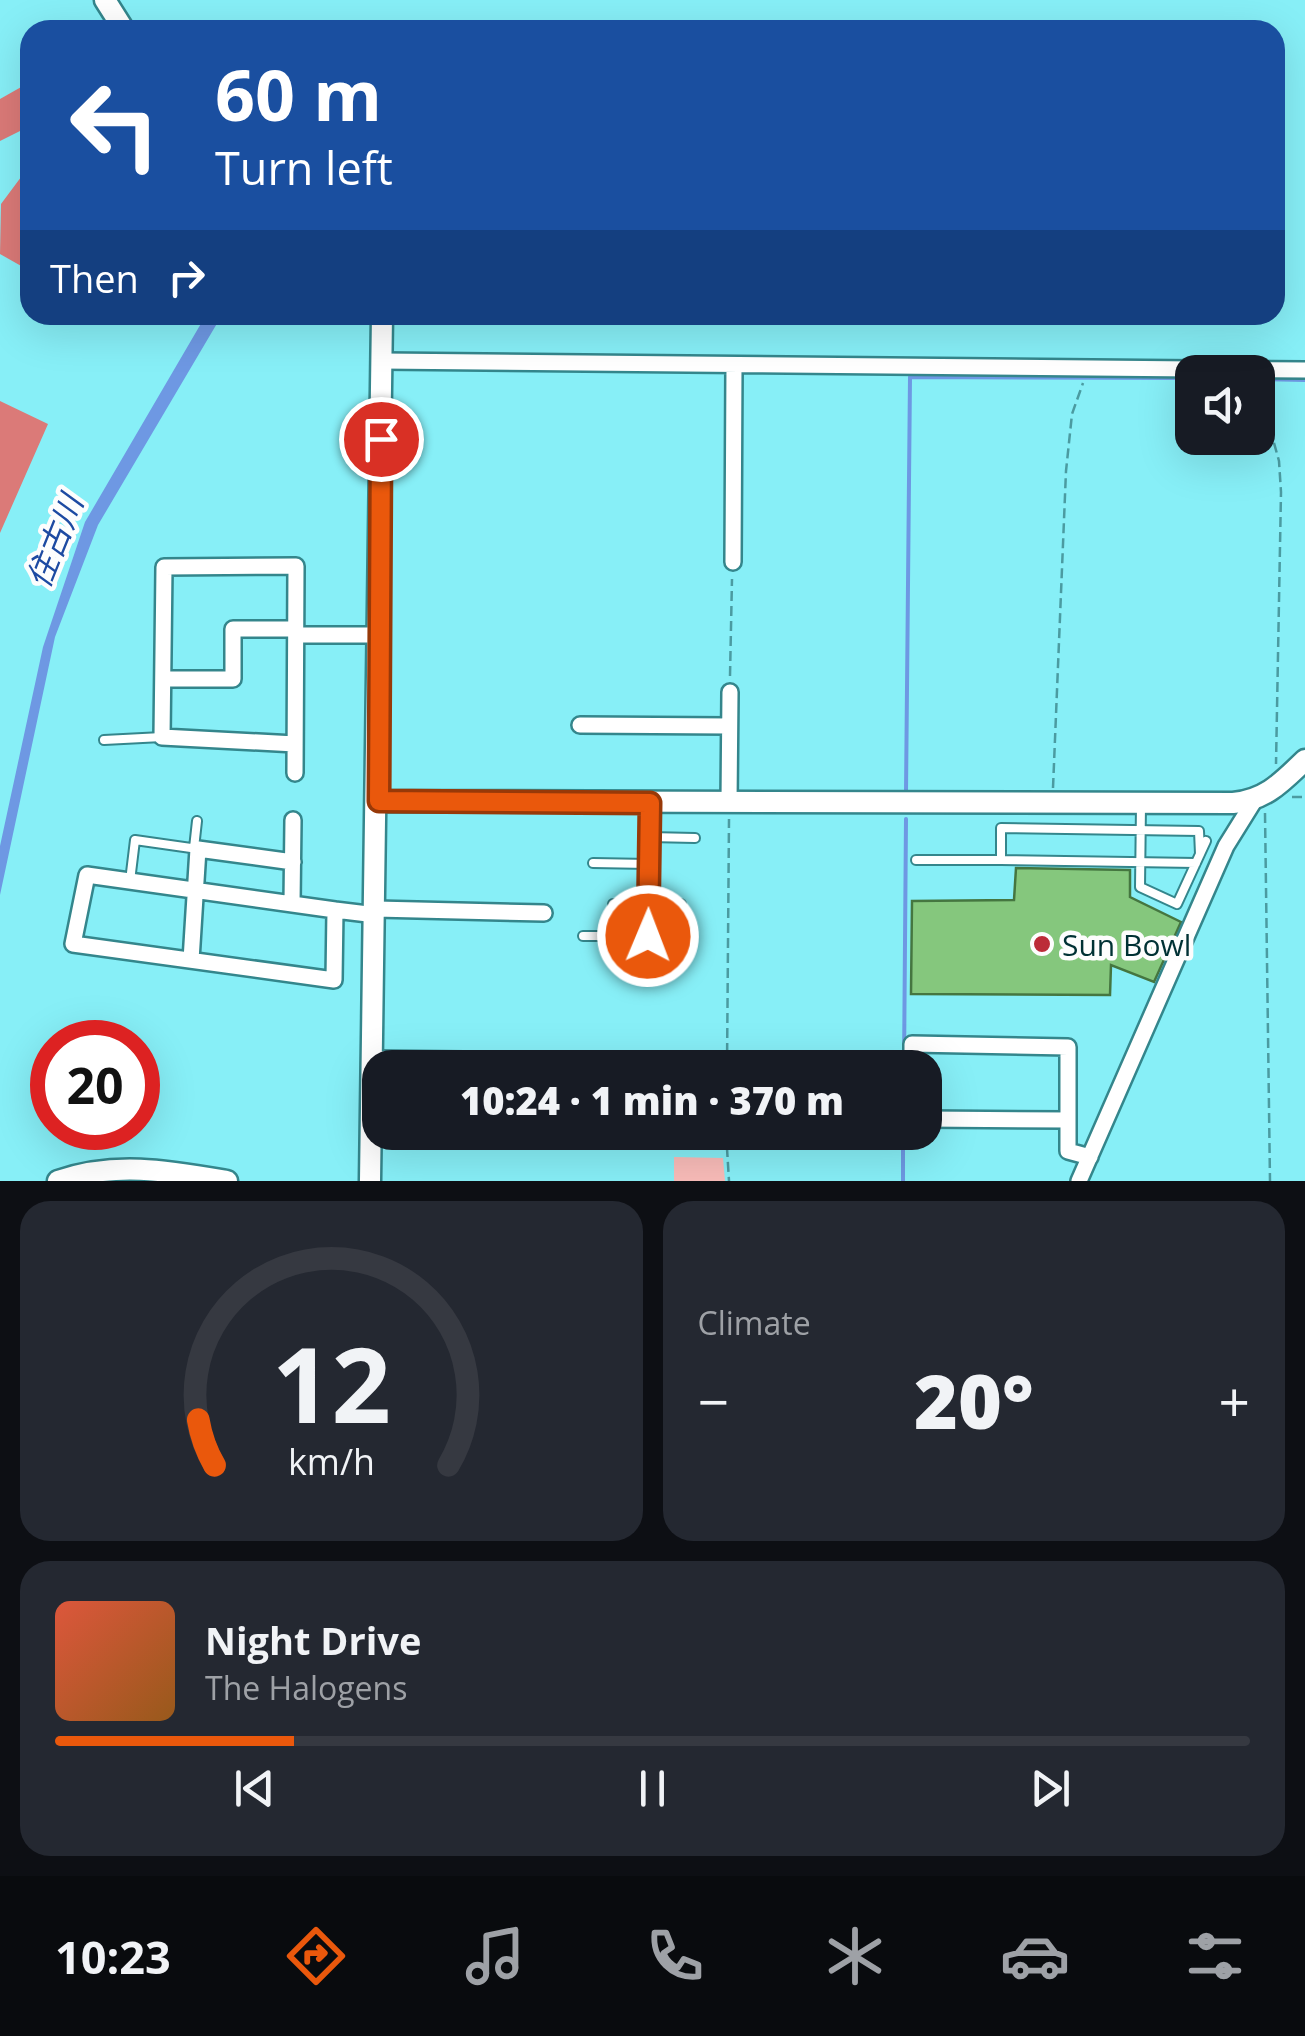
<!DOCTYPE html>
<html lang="en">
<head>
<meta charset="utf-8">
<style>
	body { margin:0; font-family:"Open Sans","Noto Sans JP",sans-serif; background:#242831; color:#f1f3f6; height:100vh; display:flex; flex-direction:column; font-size:38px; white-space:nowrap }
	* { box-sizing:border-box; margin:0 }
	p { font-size:32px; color:#9ea1a6 }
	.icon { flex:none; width:55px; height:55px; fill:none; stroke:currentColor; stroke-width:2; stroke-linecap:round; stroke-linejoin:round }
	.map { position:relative; height:1181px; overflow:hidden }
	.details { display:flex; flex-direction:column; gap:20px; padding:20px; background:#0d0f14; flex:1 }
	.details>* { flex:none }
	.hud { position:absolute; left:20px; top:20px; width:1265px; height:305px; border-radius:30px; box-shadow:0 10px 40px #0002; background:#1a4fa0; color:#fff; overflow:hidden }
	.fabs { position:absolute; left:1175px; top:355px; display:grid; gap:20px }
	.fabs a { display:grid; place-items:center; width:100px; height:100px; border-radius:20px; background:#171b24; box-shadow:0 10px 40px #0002; font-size:50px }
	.speed { position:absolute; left:30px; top:1020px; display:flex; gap:20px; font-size:50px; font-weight:700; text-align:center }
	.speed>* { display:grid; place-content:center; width:130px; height:130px; border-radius:50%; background:#171b24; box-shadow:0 10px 40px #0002; line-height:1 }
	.speed .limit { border:15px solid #d22; background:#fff; color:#111 }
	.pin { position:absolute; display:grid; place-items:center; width:85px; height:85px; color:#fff; margin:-42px; border:5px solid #fff; border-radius:50%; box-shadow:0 2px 10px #0007 }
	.me { position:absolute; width:110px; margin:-55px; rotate:1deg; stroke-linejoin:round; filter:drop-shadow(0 0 8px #0008) }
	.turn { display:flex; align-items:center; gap:35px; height:210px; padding:0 30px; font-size:45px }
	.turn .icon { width:130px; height:130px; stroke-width:2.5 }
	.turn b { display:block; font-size:70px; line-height:85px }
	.then { display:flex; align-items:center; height:95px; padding:0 30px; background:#0003; gap:20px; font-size:38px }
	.big { font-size:75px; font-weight:800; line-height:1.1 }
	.details .card { flex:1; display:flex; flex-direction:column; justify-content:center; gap:15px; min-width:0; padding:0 35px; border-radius:30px; background:#242831 }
	.details .dial { align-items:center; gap:0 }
	.dial svg { height:260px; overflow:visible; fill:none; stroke:#363941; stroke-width:7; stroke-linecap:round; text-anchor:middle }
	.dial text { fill:#f1f3f6; stroke:none }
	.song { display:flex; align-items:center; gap:30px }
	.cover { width:120px; height:120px; border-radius:15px; background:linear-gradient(135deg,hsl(10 70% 55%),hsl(30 70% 35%)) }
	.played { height:10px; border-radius:5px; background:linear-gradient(90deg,#ea580c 20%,#363941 20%) }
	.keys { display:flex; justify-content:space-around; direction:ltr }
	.heat { display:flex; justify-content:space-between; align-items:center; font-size:55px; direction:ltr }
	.details .tiles { flex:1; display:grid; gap:20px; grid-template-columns:1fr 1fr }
	.card:last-child { grid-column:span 2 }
	.trip { position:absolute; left:362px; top:1050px; width:580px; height:100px; border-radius:30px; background:#171b24; box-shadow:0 10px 40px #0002; font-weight:800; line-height:100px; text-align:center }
	.menu { display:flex; height:160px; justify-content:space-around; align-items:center; background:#090b0e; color:#9ea1a6 }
	.menu .icon { width:70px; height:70px }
	.menu .active { color:#ea580c }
	.menu b { font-size:45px; color:#f1f3f6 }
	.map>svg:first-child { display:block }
	.green { fill:#f9bcb9 }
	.forest { fill:#db7a78 }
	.water { fill:#6e98e3 }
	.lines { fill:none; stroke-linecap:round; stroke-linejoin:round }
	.stream { stroke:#6e98e3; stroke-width:4 }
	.building { fill:#85c77d; stroke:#457640; stroke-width:2.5 }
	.service-casing { stroke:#34868c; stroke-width:12 }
	.minor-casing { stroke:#34868c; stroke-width:20 }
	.tertiary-casing { stroke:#34868c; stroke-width:25 }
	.path { stroke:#4b9ba1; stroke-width:2.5; stroke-dasharray:10 5; stroke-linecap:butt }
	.service { stroke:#fff; stroke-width:8 }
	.minor { stroke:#fff; stroke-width:15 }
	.tertiary { stroke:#fff; stroke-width:20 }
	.route-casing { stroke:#983908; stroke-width:25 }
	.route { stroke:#ea580c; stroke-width:18 }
	.poi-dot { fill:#bc2c38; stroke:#fdfdfd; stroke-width:4 }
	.labels { text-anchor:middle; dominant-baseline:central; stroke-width:9; stroke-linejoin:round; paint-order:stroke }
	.poi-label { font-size:30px; fill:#003134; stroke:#fdfdfd; text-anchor:start }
	.water-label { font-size:32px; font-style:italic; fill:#1d4aa2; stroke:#fdfdfd }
</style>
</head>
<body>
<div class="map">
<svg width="1305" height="1181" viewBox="0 0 1305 1181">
	<rect width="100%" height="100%" fill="#87eff7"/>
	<path class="green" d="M674,1157L723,1158L725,1181H674Z"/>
	<path class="forest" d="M30,82V126L0,141V99Z
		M30,165V271L0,254L1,204Z
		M0,401L48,424L0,533Z"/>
	<path class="water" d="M206,315H222L98,525L55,637L0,895V846L43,647L85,522Z"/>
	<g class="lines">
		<path class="stream" d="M1258,379L1305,380
			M906,792L910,377L1192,378
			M904,1068L906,819
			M903,1181V1132"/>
	</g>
	<path class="building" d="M1016,868L1130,870V897L1181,922L1154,982L1111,965L1110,995L911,994L912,901L1014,900Z"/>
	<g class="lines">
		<g class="service-casing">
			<path id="service" d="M104,740L162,737
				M1141,805L1140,887L1177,904L1206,841
				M649,837L695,838
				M194,848L197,821
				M916,860H1001V828L1199,831L1200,854
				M1001,860L1196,863
				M593,863L649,864
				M130,881L135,840L198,849
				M613,904H681
				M583,936H648L650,803"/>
		</g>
		<g class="minor-casing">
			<path id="minor" d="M382,361L1305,370
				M733,562L734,365
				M296,635H379
				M163,679H233V629H296
				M580,725L729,726
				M295,744L162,737L164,567L296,566L295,773
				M729,803L730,692
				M87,875L335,910L334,980L73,944Z
				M292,903L293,820
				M376,909L544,913
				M335,910L376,915
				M191,960L198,849L293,862
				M373,1059L543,1061
				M912,1068V1044L1068,1047V1151L1090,1157
				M925,1119L1067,1120
				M1079,1181L1226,846L1254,801"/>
		</g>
		<g class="tertiary-casing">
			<path id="tertiary" d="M105,0L124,30
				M379,801L1233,803C1266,800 1282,782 1305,760
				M58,1181C115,1161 169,1171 227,1181
				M370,1181L382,315"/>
		</g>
		<path class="path" d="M1258,385L1279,461L1281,492L1276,764
			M730,676L732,579
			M1053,788L1066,471L1072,414L1083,383
			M1292,797H1305
			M1265,813L1270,1181
			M727,1068L729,819
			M726,1132L729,1181"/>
		<use href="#service" class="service"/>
		<use href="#minor" class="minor"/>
		<use href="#tertiary" class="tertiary"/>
	</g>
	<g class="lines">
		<g class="route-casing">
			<path id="route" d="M381,439L379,801L650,803L648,936"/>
		</g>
		<use href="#route" class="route"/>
	</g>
	<circle class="poi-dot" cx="1042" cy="944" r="10"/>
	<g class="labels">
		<g class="poi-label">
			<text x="1062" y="944">Sun Bowl</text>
		</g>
		<g class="water-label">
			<text transform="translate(54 541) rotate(-68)">住古川</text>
		</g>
	</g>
</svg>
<div class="fabs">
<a><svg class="icon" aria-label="sound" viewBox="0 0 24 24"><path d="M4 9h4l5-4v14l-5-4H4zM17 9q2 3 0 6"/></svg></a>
</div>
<div class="speed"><div class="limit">20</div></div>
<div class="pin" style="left:381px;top:439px;background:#d93025"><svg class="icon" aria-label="arrive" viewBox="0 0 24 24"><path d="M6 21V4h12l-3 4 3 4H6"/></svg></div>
<svg class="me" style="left:648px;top:936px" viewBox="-20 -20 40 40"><circle r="17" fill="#ea580c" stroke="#fff" stroke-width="3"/><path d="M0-11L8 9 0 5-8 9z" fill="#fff"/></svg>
<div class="trip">10:24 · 1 min · 370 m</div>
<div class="hud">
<div class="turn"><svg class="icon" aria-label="left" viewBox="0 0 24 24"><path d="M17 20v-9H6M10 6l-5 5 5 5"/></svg><div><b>60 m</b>Turn left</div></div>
<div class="then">Then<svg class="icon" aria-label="right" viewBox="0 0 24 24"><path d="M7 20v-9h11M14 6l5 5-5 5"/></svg></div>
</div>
</div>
<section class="details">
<div class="tiles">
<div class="card dial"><svg viewBox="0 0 100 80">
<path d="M14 69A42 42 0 1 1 86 69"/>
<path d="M14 69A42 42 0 0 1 9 55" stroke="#ea580c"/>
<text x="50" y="56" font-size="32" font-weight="700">12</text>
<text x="50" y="72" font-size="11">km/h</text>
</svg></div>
<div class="card"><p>Climate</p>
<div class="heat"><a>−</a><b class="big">20°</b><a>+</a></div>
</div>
<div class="card">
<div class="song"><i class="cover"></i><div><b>Night Drive</b><p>The Halogens</p></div></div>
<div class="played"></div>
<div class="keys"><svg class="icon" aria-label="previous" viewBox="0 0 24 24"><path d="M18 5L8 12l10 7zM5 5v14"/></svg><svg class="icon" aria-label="pause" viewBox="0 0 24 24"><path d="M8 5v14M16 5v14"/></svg><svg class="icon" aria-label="next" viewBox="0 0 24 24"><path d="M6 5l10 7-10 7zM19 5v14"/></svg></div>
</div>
</div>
</section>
<nav class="menu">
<b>10:23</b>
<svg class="icon active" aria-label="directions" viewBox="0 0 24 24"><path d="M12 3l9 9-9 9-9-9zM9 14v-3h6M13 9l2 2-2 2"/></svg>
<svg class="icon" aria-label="music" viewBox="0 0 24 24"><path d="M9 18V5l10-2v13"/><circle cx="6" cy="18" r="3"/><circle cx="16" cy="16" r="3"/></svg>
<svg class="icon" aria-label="phone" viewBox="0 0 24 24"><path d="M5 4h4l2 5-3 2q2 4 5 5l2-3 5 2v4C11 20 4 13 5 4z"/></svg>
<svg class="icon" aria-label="climate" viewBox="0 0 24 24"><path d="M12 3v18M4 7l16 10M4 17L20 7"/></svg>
<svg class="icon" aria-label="car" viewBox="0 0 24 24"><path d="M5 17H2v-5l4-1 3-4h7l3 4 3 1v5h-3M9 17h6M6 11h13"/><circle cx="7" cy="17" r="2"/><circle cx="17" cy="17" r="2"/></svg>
<svg class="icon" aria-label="filters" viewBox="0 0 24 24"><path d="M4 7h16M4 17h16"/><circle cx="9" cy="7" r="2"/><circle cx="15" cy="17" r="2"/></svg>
</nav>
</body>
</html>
